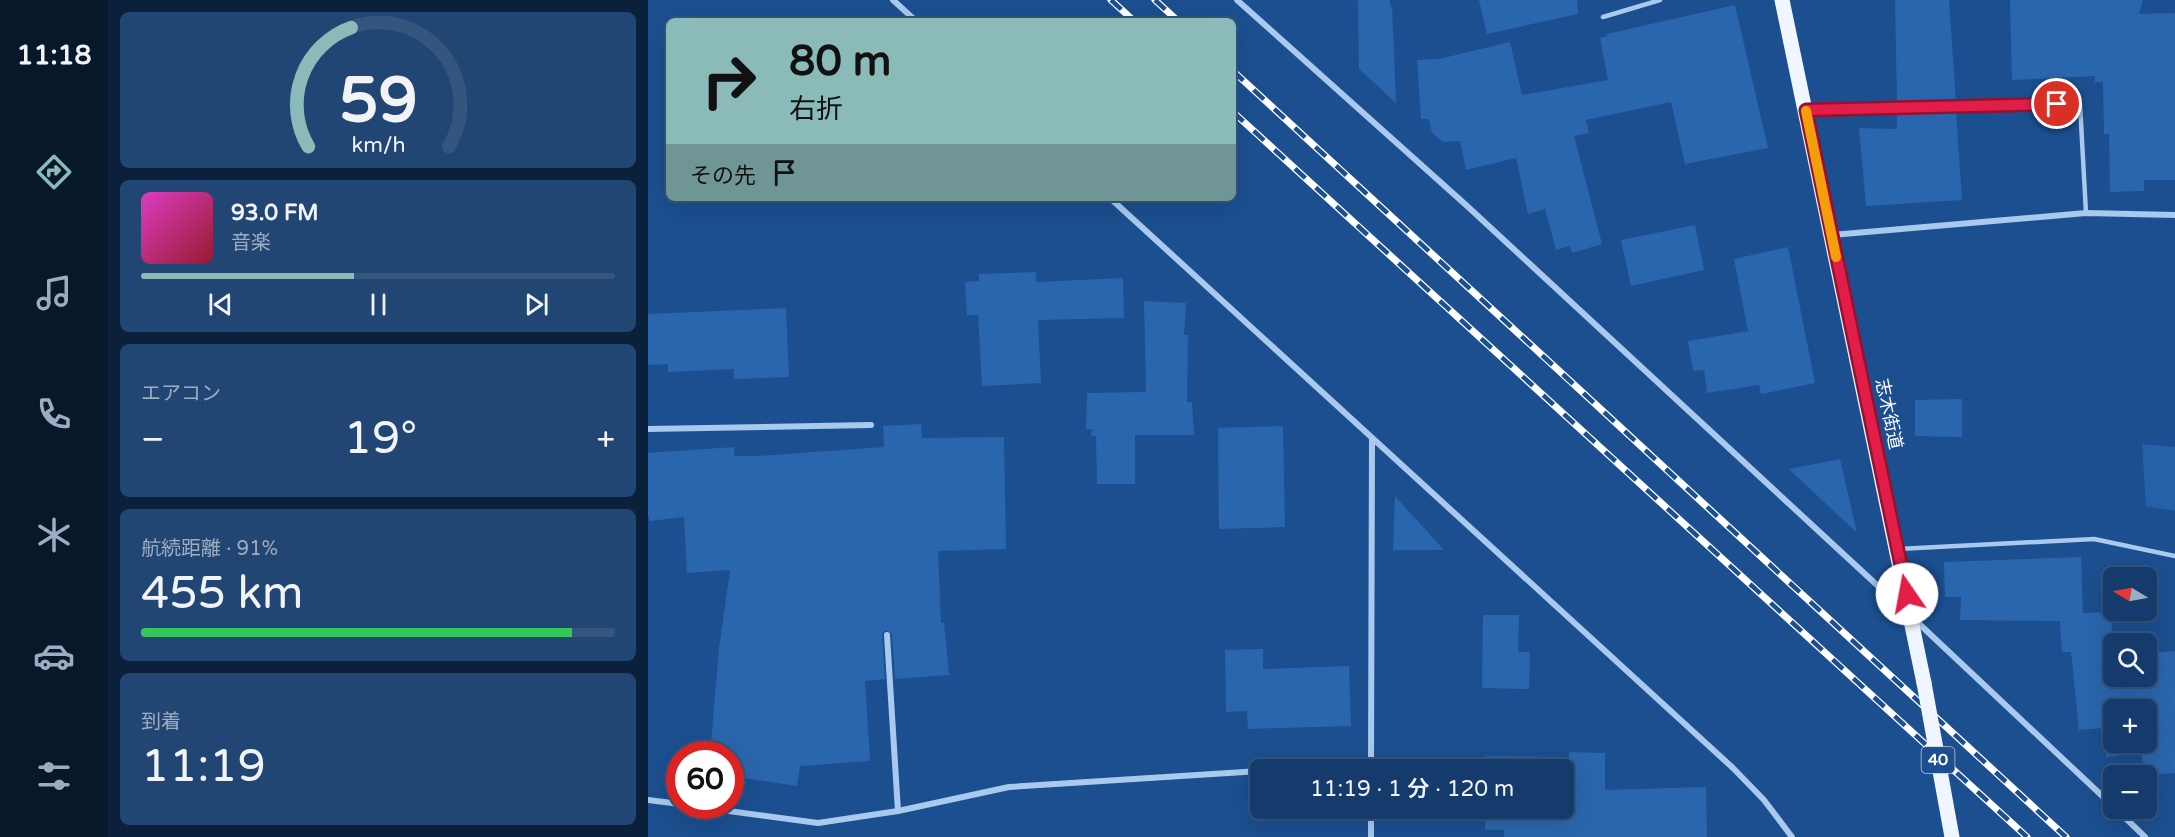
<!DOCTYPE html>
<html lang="ja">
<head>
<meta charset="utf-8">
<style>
	body { margin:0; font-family:"Varela Round","Noto Sans JP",sans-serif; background:#214673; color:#f1f3f6; height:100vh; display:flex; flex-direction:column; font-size:22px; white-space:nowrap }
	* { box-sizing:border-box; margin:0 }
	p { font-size:20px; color:#9dadc1 }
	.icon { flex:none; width:33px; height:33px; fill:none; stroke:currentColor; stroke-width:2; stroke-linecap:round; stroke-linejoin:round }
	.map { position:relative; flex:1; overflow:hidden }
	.side { display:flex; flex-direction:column; gap:12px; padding:12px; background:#0b203b; width:540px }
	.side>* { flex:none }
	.top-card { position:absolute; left:18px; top:18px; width:570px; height:183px; border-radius:9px; box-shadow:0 6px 24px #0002,0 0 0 2px #33557e; background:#8bbbb9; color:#111; overflow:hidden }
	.needle { width:39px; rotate:280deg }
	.tools { position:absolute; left:1455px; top:567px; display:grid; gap:12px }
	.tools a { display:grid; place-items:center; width:54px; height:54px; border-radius:9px; background:#143b6b; box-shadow:0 6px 24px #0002,0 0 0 2px #33557e; font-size:30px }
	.speed { position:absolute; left:18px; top:741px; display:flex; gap:12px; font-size:30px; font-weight:700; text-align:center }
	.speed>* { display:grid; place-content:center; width:78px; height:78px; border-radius:50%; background:#143b6b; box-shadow:0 6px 24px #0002,0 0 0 2px #33557e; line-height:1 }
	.speed .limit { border:9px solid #d22; background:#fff; color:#111 }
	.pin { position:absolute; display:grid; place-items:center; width:51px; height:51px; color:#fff; margin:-26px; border:3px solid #fff; border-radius:50%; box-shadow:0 2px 6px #0007 }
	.me { position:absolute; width:66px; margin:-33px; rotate:348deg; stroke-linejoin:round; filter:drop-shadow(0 0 4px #0008) }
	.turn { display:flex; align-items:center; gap:21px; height:126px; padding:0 24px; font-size:27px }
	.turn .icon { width:78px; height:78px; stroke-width:2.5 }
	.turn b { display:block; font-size:42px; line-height:51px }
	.then { display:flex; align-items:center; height:57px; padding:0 24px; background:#0003; gap:12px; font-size:22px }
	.big { font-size:45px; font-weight:600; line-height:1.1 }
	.side .card { flex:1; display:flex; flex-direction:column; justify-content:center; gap:9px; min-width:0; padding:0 21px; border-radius:9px; background:#214673 }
	.side .dial { align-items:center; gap:0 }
	.dial svg { height:156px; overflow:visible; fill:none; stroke:#33557e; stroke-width:7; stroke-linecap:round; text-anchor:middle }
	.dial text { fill:#f1f3f6; stroke:none }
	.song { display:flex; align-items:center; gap:18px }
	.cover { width:72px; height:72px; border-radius:9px; background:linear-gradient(135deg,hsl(310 70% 55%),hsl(350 70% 35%)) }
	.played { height:6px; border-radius:3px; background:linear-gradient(90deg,#8bbbb9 45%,#33557e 45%) }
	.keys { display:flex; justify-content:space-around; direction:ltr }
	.heat { display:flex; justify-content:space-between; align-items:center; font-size:33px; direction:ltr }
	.charge { height:9px; border-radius:4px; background:linear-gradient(90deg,#34c759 91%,#33557e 0) }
	.trip { position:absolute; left:602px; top:759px; width:324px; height:60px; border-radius:9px; background:#143b6b; box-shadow:0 6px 24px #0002,0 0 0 2px #33557e; font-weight:600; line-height:60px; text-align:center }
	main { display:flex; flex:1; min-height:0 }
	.menu { display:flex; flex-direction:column; width:108px; justify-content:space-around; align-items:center; background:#08182b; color:#9dadc1 }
	.menu .icon { width:42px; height:42px }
	.menu .current { color:#8bbbb9 }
	.menu b { font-size:27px; color:#f1f3f6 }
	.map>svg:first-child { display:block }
	.green { fill:#2461a8 }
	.building { fill:#2a66ad; fill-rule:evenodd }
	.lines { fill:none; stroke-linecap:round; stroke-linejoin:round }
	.lane { stroke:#a9c9ee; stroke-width:4.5 }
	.street { stroke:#a9c9ee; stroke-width:6 }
	.primary { stroke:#f0f6ff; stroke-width:15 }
	.rail-casing { stroke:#fff; stroke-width:7 }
	.rail { stroke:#1b4f8f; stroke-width:4.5; stroke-dasharray:14; stroke-linecap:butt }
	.primary-bridge { stroke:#f0f6ff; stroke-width:15 }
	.route-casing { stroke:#92132f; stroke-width:15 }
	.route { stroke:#e11d48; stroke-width:10 }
	.slow { stroke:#f59e0b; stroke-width:10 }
	.labels { text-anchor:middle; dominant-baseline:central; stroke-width:6; stroke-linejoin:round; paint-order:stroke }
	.shield { fill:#1b4f8f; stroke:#bbcadd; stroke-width:1.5 }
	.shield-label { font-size:16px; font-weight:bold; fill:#fff }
	.street-label { font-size:18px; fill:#fff; stroke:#1b4f8f }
</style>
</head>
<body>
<main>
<nav class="menu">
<b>11:18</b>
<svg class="icon current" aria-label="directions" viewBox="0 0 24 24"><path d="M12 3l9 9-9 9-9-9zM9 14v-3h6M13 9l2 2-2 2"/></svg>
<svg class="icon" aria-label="music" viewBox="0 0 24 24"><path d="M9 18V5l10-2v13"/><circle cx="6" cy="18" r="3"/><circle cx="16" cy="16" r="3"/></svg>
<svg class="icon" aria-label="phone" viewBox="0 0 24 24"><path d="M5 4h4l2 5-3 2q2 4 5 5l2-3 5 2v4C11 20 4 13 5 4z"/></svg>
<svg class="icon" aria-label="climate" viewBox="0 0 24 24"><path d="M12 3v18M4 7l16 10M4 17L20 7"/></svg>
<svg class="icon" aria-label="car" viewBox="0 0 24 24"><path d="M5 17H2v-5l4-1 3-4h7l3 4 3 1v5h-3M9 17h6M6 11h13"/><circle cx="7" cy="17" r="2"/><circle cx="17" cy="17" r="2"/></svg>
<svg class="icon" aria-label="filters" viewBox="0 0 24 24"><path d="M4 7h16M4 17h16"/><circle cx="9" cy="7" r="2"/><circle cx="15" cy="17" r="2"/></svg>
</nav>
<section class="side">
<div class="card dial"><svg viewBox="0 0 100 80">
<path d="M14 69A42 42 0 1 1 86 69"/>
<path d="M14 69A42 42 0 0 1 36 8" stroke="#8bbbb9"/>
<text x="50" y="56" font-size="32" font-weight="700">59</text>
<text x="50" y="72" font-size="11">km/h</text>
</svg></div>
<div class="card">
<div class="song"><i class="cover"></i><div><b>93.0 FM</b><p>音楽</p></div></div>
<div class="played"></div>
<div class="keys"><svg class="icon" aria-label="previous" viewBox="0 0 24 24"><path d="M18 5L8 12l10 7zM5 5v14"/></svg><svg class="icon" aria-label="pause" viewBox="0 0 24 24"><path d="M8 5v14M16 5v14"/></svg><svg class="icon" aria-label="next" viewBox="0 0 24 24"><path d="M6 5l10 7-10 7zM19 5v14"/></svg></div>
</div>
<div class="card"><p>エアコン</p>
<div class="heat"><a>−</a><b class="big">19°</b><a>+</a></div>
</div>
<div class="card"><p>航続距離 · 91%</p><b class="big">455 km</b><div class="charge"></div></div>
<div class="card"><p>到着</p><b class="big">11:19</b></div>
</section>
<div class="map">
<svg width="1527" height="837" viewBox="0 0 1527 837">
	<rect width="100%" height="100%" fill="#1b4f8f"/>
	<path class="green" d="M1494,444L1527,447V511L1498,506Z"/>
	<path class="building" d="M710,0H742V9L744,5L748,103L711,69Z
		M831,0H929L930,14L839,34Z
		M1247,0H1301L1308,102L1249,104Z
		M1362,0H1495L1491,14L1527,13V180H1496V191L1462,192L1461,134H1456L1455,82H1447V76L1364,80Z
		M1087,5L1120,148L1037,164L1023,102L938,120L941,133L926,136L954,244L924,253L922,246L908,250L897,209L880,214L868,158L818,170L812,141L795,142L784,133L781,119H773L769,60L791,59L862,42L874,95L960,80L952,38L959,36V34Z
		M1308,111L1314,200L1218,206L1211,128L1249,129V113Z
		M1047,225L1056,270L983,286L973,240Z
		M1140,247L1167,383L1113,394L1111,385L1059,393L1056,370L1045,371L1040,341L1100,331L1086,259Z
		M388,272V282L475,278L476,318L390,320L393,383L334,386L330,315H319L317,282L331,281V274Z
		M496,301L538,303L536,335H540L539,402H544L546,435H487V484H449L448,436H443L444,429H438L439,393L498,392Z
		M138,308L141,377L86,379V369L20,372V364L0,365V314Z
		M1314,399V437L1267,436V400Z
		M273,424L274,438L356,437L358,549L290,551L293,623L296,622L301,675L247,679L244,634L237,630L234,635L237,679L217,681L222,761L152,766L149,786L82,776V754H62L71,649L82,570L39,573L36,517L2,521L0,516V453L86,447V456H111L236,447L235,426Z
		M635,426L637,527L571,529L570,428Z
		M1192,459L1209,533L1141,469Z
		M747,496L796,550H745Z
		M1433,557L1435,613L1463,612L1466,676H1498V653L1527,651V773L1495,775L1494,753L1458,757L1455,728L1431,730L1423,652H1414L1412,621L1312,620L1313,597H1297L1296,562ZM1466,710H1498V742H1466Z
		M835,615H871L870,652H882L881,689L834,688Z
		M615,649V669L701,666L703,726L600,729L599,711L578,712L577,650Z
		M921,752L957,753V790L1058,787L1059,837H856V830H837L838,808H915V770H838V756L921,757Z"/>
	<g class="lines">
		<path class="lane" d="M955,17L1012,0
			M1160,110L1432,104L1438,213
			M1250,549L1446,539L1527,556"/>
		<path class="street" d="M245,0L268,21
			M589,0L818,205L1257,611
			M462,198L1085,768L1116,800L1144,837
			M1184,235L1438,213L1527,215
			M0,429L223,425
			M1267,620L1466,807
			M239,635L250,811
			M633,770L723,764
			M723,770L724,438
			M0,800L32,804
			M43,806L170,823L250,811L361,787L612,771
			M723,808V837
			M1467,808L1497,837"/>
		<path class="primary" d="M1134,0L1276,683"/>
		<g class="rail-casing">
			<path id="rail" d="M463,0L486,21
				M507,0L530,21
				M585,71L1418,837
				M585,112L1379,837"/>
		</g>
		<use href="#rail" class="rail"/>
		<path class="primary-bridge" d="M1276,683L1304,837"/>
	</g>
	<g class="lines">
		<g class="route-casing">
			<path id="route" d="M1259,594L1158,110L1409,104"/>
		</g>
		<use href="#route" class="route"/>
		<path class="slow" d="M1158,111L1188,257"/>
	</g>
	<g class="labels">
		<rect class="shield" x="1273.5" y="747" width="33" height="26" rx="4.5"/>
		<g class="shield-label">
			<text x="1290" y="760">40</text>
		</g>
		<g class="street-label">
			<text transform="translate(1241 414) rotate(78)">志木街道</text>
		</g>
	</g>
</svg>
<div class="tools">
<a><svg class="needle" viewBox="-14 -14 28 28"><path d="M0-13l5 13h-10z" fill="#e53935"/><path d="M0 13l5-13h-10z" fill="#9dadc1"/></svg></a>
<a><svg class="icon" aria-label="search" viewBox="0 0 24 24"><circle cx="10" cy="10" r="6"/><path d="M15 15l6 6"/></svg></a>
<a>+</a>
<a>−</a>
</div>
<div class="speed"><div class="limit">60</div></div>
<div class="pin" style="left:1409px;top:104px;background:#d93025"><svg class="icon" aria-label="arrive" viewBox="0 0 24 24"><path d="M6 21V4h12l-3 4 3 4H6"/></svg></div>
<svg class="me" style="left:1259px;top:594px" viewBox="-20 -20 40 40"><circle r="19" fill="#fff"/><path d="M0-13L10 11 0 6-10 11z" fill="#e11d48"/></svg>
<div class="trip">11:19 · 1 分 · 120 m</div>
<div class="top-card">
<div class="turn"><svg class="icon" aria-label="right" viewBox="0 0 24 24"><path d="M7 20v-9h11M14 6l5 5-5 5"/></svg><div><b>80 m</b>右折</div></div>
<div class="then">その先<svg class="icon" aria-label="arrive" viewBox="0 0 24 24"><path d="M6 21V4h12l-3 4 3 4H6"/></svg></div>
</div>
</div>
</main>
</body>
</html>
